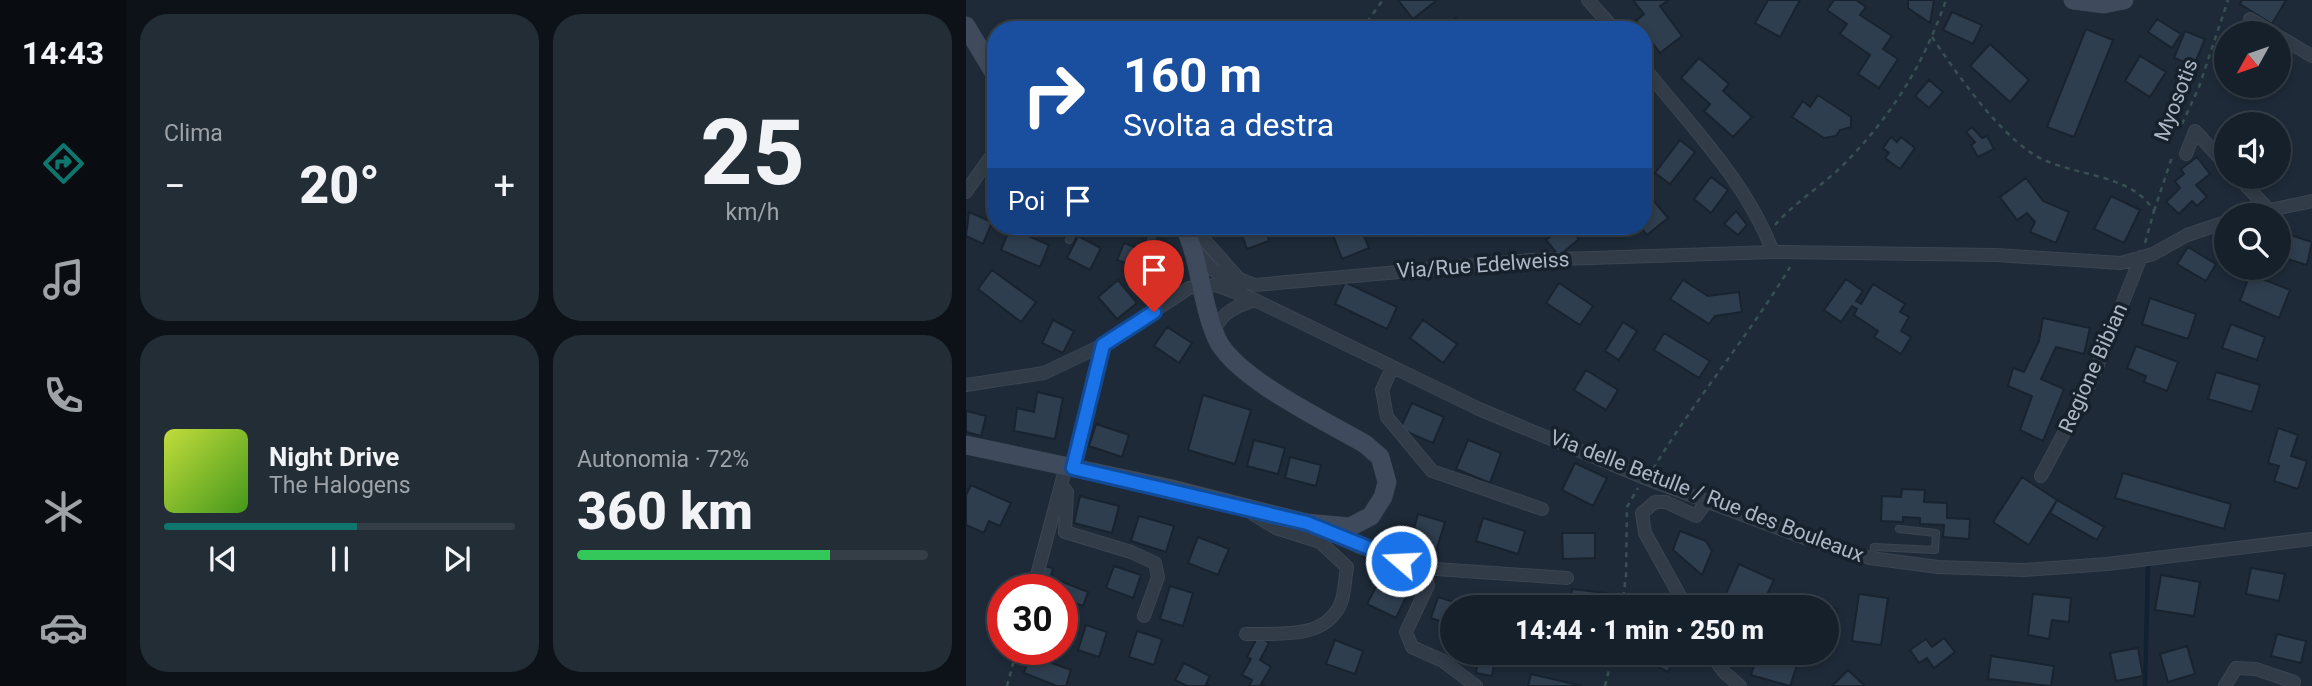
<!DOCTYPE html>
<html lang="it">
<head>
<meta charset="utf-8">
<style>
	body { margin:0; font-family:Roboto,sans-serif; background:#232d36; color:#f1f3f6; height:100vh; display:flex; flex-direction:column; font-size:26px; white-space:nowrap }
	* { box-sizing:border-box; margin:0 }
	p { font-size:23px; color:#9ea3a8 }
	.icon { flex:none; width:38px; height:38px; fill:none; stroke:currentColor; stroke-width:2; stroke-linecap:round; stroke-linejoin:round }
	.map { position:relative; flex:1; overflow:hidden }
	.side { display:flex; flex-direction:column; gap:14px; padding:14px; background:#0c1217; width:840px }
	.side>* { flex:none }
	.banner { position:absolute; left:21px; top:21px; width:665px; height:214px; border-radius:28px; box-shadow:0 4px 10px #0003,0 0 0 2px #353e47; background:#1a4fa0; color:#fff; overflow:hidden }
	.needle { width:46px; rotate:230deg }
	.tools { position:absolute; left:1248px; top:21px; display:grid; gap:14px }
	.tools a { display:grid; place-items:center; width:77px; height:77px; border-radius:50%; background:#16202a; box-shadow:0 4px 10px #0003,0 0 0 2px #353e47; font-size:35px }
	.speed { position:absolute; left:21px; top:574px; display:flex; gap:14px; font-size:35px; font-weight:700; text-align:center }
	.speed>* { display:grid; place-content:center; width:91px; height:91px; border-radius:50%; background:#16202a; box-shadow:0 4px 10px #0003,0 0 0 2px #353e47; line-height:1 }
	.speed .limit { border:10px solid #d22; background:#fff; color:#111 }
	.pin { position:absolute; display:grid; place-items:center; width:60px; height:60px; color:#fff; margin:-72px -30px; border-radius:50% 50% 50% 0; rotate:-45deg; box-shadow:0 0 7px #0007 }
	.pin .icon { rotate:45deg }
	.me { position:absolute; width:77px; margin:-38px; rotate:289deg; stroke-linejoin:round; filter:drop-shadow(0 0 5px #0008) }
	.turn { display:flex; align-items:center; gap:24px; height:147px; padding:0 21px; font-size:32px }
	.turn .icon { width:91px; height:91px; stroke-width:2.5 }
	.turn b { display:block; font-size:49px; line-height:60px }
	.then { display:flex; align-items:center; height:66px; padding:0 21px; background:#0003; gap:14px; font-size:26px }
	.big { font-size:52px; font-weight:800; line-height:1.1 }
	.side .card { flex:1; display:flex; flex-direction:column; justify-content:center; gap:10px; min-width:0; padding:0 24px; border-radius:28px; background:#232d36 }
	.side .dial { align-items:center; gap:0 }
	.dial b { font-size:91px; line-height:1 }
	.song { display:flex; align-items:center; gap:21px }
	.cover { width:84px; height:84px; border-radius:10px; background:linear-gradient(135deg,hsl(70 70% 55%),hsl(100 70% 35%)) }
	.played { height:7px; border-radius:4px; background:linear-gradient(90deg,#0f766e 55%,#353e47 55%) }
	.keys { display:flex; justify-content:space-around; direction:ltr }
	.heat { display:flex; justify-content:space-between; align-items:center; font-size:38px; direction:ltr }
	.charge { height:10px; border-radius:5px; background:linear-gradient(90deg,#34c759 72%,#353e47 0) }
	.side .tiles { flex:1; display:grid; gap:14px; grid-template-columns:repeat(2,1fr) }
	.trip { position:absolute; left:474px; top:595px; width:399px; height:70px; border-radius:35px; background:#16202a; box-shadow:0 4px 10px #0003,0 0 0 2px #353e47; font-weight:800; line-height:70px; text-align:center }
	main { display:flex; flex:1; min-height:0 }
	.dock { display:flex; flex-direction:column; width:126px; justify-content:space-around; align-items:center; background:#090d11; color:#9ea3a8 }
	.dock .icon { width:49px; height:49px }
	.dock .on { color:#0f766e }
	.dock b { font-size:32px; color:#f1f3f6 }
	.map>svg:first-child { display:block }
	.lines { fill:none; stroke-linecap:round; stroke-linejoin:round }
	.stream { stroke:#112135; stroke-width:4.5 }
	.building { fill:#2f3e4f; stroke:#19232f; stroke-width:2 }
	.lane-casing { stroke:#3b4552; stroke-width:8 }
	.street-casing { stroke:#3b4552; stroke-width:14 }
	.secondary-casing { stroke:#3b4552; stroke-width:19 }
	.path { stroke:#385051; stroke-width:2.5; stroke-dasharray:5 5; stroke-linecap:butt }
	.lane { stroke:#313c48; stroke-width:6 }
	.street { stroke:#313c48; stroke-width:12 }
	.secondary { stroke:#3f4b5c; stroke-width:18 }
	.route-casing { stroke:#114b97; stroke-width:18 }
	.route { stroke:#1a73e8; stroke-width:12 }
	.labels { text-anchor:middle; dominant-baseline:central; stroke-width:7; stroke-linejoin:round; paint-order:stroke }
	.street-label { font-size:21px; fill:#abb6c6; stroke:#17212c }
</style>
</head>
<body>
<main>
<nav class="dock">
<b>14:43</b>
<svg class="icon on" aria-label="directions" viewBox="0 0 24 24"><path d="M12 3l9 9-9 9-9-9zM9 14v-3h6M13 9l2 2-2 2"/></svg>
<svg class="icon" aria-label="music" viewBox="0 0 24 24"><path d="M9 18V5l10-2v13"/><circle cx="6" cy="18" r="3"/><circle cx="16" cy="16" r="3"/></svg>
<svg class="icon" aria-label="phone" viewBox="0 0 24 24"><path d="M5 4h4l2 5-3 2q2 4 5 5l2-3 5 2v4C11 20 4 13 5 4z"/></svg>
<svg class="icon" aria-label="climate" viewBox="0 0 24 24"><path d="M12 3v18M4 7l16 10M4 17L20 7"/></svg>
<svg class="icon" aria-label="car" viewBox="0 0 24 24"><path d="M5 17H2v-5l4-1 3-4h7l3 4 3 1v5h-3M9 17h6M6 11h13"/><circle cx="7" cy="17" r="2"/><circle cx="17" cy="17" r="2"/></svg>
</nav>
<section class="side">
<div class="tiles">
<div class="card"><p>Clima</p>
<div class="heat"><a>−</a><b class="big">20°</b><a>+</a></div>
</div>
<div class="card dial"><b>25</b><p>km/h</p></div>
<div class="card">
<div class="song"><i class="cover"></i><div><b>Night Drive</b><p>The Halogens</p></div></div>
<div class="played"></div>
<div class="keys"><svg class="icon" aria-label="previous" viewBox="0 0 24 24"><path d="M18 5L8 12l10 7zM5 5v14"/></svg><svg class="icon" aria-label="pause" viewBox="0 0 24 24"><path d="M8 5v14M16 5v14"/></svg><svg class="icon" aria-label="next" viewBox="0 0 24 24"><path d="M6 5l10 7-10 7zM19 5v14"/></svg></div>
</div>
<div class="card"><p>Autonomia · 72%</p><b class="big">360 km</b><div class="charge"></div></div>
</div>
</section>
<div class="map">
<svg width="1346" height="686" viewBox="0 0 1346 686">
	<rect width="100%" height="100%" fill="#1e2a38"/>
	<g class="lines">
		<path class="stream" d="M1179,686L1182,566"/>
	</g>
	<path class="building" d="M432,0H471L447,19Z
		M667,0H703L694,6L716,36L694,53L670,21L678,14Z
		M802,0H834L814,37L789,23Z
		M868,0H890L900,7L894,15L926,36L917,49L932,59L913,88L892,74L904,55L874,34L881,24L861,10Z
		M942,0H968L964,23L942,8Z
		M1276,0H1320L1306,24L1274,4Z
		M986,12L1016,25L1007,44L977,30Z
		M490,18L499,30H475Z
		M1191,19L1215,34L1206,48L1182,32Z
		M1120,29L1147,40L1108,137L1081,127Z
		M1219,31L1239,39L1228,66L1208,58Z
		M1024,44L1063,80L1044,102L1004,66Z
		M1174,56L1200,72L1184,97L1159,81Z
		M733,58L763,84L757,91L786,117L767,137L738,111L744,104L715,78Z
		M963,80L977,92L963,108L949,96Z
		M852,95L885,117V127L874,130L870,136L858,138L826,117L837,101L844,107Z
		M1006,127L1016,138L1021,136L1028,149L1012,157L1005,145L1009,142L1000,132Z
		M925,137L931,142L935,137L949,148L934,169L919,158L923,153L917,148Z
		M714,140L729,152L704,184L689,173Z
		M1231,157L1244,174L1230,185L1241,197L1231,206L1226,201L1213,214L1200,202L1214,188L1209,181L1218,174L1215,169Z
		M745,177L762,190L745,213L728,199Z
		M1060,178L1077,201L1103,212L1090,243L1064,232L1069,222L1061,213L1051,220L1034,197Z
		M1145,196L1174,210L1158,243L1128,229Z
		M688,201L702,218L681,235L674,226H677V210Z
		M770,211L781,225L772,235L758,224Z
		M3,212L26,222L17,244L0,236Z
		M298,226L303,241L281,249L273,227Z
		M369,226H394L403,248L376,259L364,227Z
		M451,226H473L474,229L456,237Z
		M597,226H602L613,239L593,256L580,240Z
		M44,228L83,245L74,267L35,250Z
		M1312,231L1346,242L1341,265L1312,256Z
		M112,236L135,248L124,270L101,258Z
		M158,243L179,251L172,268L151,260Z
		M1222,247L1250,264L1240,281L1211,264Z
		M26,270L70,302L55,322L12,289Z
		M1284,274L1324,290L1313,318L1274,301Z
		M880,279L897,291L890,301L895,304L907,284L939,304L934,312L943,317L935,331L945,337L935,354L908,337L912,331L888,315L891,309L886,306L875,322L858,310Z
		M152,280L171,303L151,319L132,297Z
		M717,280L742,296L773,292L776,312L749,316L743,324L704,299Z
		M379,282L431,307L421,329L369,304Z
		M593,283L627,306L614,325L580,303Z
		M1184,298L1230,314L1222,339L1176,324Z
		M1077,318L1124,328L1118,354L1090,347L1075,379L1098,389L1077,441L1054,430L1066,396L1042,386L1047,368L1058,372L1073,341Z
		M87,320L108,331L97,353L76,343Z
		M457,320L491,344L477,363L444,338Z
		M657,322L671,331L653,360L639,351Z
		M1265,324L1299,337L1291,360L1256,348Z
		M201,327L226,343L213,363L188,346Z
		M698,333L744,361L733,378L688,350Z
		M1170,346L1212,362L1201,391L1178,382L1180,376L1161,368Z
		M620,370L652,390L640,410L608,390Z
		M1250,372L1294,385L1286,412L1242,399Z
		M71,392L97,398L89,439L48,431L51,408L68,412Z
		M237,395L285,410L269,464L222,450Z
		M446,403L478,417L467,443L434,429Z
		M0,411L20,416L15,436L0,432Z
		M130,424L163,435L156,457L123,446Z
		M1312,428L1332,435L1325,456L1341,461L1332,489L1308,481L1313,466L1302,463Z
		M288,440L319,448L312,474L281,466Z
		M502,440L535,453L524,483L490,469Z
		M324,457L355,465L350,486L319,478Z
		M609,463L641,478L627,506L596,490Z
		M1157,473L1265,504L1258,529L1149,498Z
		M1056,477L1091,500L1063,545L1027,522Z
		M5,485L45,503L34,526L23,521L18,533L0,525V495Z
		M936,489L959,490L958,502L981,503V518L1004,519L1003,539L977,537L978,525L954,524V518L937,517V522L915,521L916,496L935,497Z
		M114,496L153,506L146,533L108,523Z
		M1091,500L1138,527L1131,540L1084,513Z
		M452,514L479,522L470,551L444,543Z
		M173,516L208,526L200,552L165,541Z
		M517,518L559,531L552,554L510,541Z
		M714,531L740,541L746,551L736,575L707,550Z
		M596,533H629V558L597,559Z
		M232,537L263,549L252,575L222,563Z
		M773,564L808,580L795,607H784L759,596Z
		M78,566L87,568L82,590H72Z
		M148,566L175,575L167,598L140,588Z
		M1285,568L1319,574L1313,601L1280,594Z
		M1195,575L1234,582L1228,616L1189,610Z
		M414,579L442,593L430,618L401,604Z
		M92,580L122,592L117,606L96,598V590H89Z
		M204,586L227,593L217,626L194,619Z
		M606,589L640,593L638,607H604Z
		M893,594L922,598L915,645L886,641Z
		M1067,594L1105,598L1103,622L1086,620L1083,639L1062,635Z
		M472,597L503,607H486V625L465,618Z
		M834,601L871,609L865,640L861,639V607H832Z
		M120,625L141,632L133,657L112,650Z
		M171,631L196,639L188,665L163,657Z
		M1311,634L1340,641L1335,663L1305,656Z
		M292,636L303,643L294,660L305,667L295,684L299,686H283L286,680L276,675L285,659L281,657Z
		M978,638L989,652L968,668L961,658L953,663L944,650L960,639L966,647Z
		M369,640L397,651L389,674L360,664Z
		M1221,646L1229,674L1202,682L1194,654Z
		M1172,648L1177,676L1150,681L1144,653Z
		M65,649H77L75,659L105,670L100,686H91L58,673Z
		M513,653H530L526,676L510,673Z
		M665,653H711L702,672Z
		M792,653L832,662L824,686L785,675Z
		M1025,656L1088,666L1085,686L1022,679Z
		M218,663L244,676L240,684L244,686H221L209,680Z
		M882,670L899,686H866Z
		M565,674L616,686H562Z"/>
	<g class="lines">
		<g class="lane-casing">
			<path id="lane" d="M103,240L109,226
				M181,256L189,226
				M108,466L137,347
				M907,559L908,547L969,550L970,533L933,529"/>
		</g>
		<g class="street-casing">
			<path id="street" d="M622,0L649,30
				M1284,19L1308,33
				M1312,36L1346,56
				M677,66C724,126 780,180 807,252
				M1220,154L1229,131L1260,165
				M1272,177L1302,209
				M0,192L30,149
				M1281,215L1346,201
				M226,226L273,279L289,285L565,260L807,252L1030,255L1155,263L1187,254L1221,235L1260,222
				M228,249L245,268L275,290
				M248,330C257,312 270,306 289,300
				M426,368L416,390L421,417L466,471L576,509
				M0,385L78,373L137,345L223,288L250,285L289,300L513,409L681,479L836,537L904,558L972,567L1058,570L1141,564L1346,539
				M1075,476L1125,382L1175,257
				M96,486L101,492L99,532L165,552L189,563L192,577L178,616
				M351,528L394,547L456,568L601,578
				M456,568L462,585L440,632L446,647L477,661L510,686
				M67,590L100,466
				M720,607L679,533L676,513L689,502H700L730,516L742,500
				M280,634C313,633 357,640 374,605C379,595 379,578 381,567L354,542L310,528L287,514
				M744,653L759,673L774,686
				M1259,686L1270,668L1290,669L1328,682"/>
		</g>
		<g class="secondary-casing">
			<path id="secondary" d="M1107,0L1138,4L1158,0
				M0,26L30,76
				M0,445L202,488L341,523L384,527L405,516L417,497L421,482L414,457L399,444C361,422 269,378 251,339C235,304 235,262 218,226"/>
		</g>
		<path class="path" d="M395,30L417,0
			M966,37C991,74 1027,126 1064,152C1101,178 1163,170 1188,211L1179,243
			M1216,124L1233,87L1262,0
			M1188,211L1207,154
			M809,225C827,204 854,187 874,168C924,119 957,66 980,0
			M687,469C729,399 782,337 824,267
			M656,607L660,575L661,507L672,488
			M41,686L51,649
			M639,686L647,653"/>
		<use href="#lane" class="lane"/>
		<use href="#street" class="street"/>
		<use href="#secondary" class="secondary"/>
	</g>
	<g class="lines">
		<g class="route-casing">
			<path id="route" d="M188,312L137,345L107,468L341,523L435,561"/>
		</g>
		<use href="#route" class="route"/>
	</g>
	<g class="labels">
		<g class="street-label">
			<text transform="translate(1210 100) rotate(-69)">Myosotis</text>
			<text transform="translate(517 265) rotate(-4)">Via/Rue Edelweiss</text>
			<text transform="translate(1127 368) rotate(-66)">Regione Bibian</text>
			<text transform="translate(741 496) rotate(21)">Via delle Betulle / Rue des Bouleaux</text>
		</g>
	</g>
</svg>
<div class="tools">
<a><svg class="needle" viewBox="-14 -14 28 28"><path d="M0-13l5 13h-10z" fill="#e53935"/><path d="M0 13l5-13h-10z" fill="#9ea3a8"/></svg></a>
<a><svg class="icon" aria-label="sound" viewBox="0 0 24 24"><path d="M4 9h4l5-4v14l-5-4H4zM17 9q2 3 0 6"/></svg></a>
<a><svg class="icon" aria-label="search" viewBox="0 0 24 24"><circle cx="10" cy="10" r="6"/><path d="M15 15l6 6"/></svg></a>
</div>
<div class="speed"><div class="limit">30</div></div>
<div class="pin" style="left:188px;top:312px;background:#d93025"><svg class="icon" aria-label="arrive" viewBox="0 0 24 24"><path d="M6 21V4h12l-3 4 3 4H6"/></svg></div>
<svg class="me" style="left:435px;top:561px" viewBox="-20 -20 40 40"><circle r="17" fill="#1a73e8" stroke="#fff" stroke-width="3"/><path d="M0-11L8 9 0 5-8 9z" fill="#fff"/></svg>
<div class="trip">14:44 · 1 min · 250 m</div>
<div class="banner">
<div class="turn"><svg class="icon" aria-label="right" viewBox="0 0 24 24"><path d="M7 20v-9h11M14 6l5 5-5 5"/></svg><div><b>160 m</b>Svolta a destra</div></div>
<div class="then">Poi<svg class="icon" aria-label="arrive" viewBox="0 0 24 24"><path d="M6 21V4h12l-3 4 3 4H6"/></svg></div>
</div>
</div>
</main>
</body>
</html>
